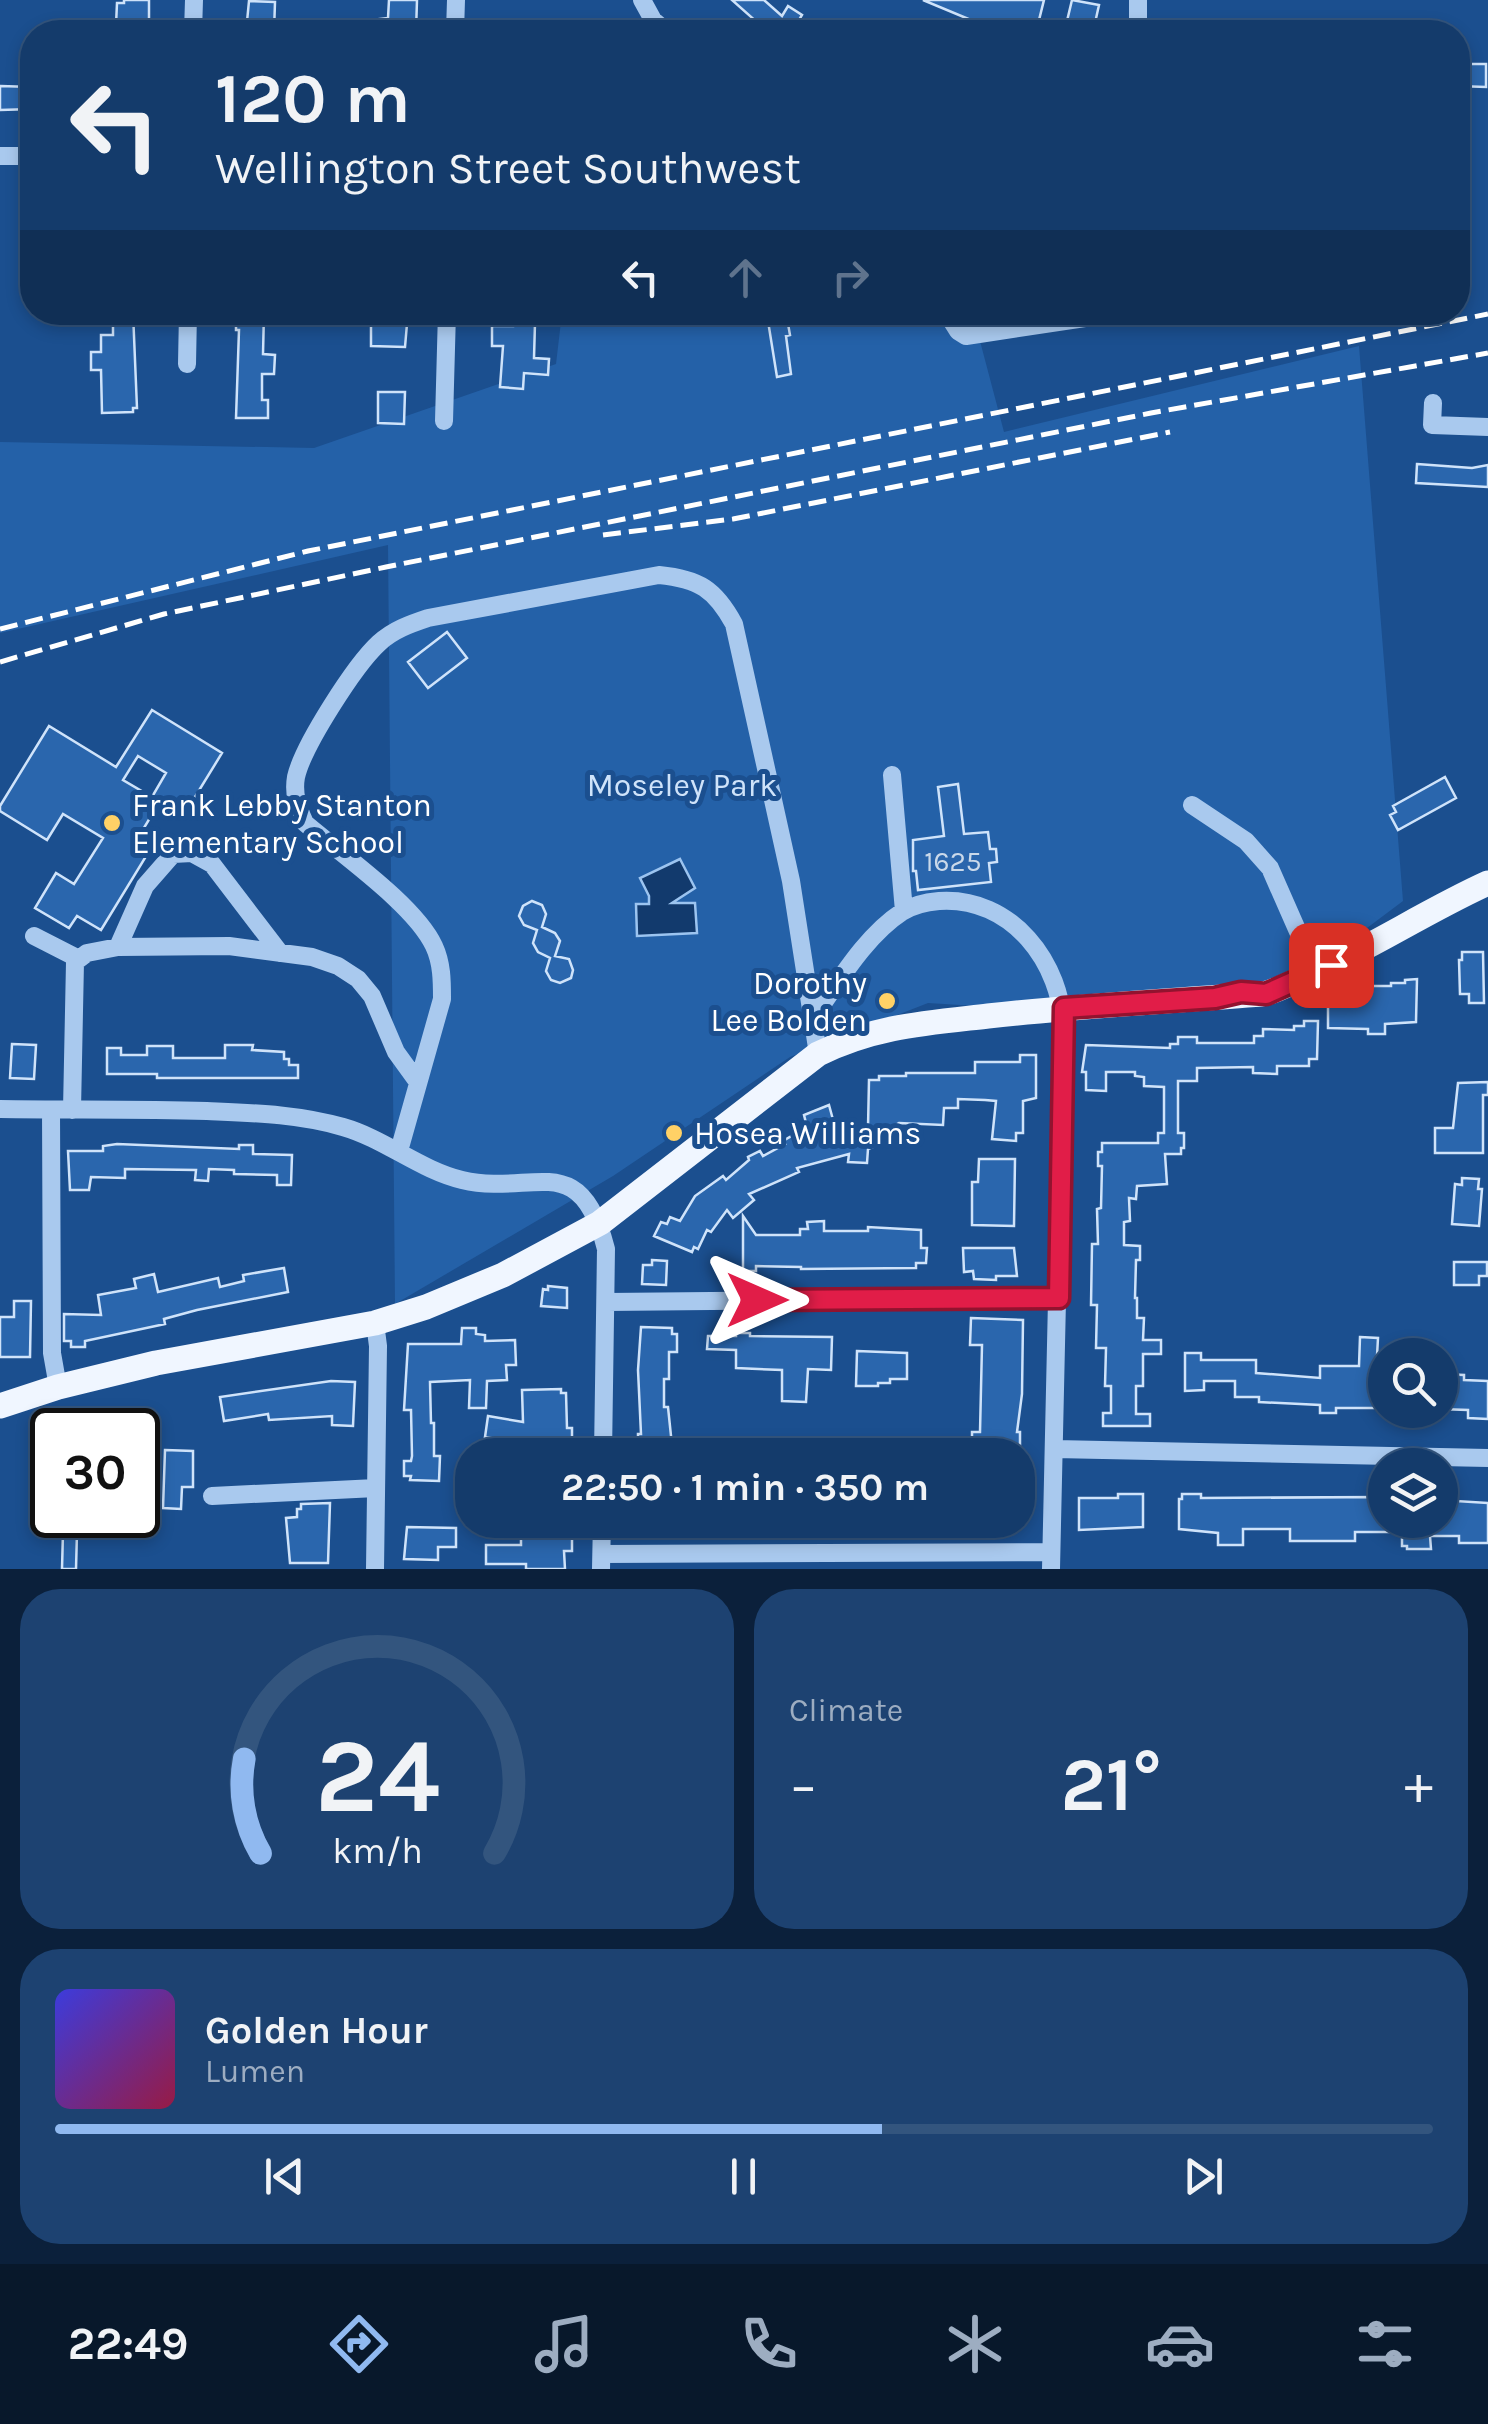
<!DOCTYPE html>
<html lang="en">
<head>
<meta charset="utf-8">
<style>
	body { margin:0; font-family:Karla,sans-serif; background:#1d4271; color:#f1f3f6; height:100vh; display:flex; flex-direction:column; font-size:38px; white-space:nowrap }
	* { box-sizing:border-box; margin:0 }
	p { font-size:32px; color:#9dadc1 }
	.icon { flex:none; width:55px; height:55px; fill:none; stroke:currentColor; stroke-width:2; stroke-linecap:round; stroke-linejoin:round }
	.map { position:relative; height:1569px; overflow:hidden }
	.details { display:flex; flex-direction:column; gap:20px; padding:20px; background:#0b203b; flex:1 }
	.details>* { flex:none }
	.hud { position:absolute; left:20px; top:20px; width:1450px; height:305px; border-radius:40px; box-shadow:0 5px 15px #0003,0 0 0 2px #33557e; background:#143b6b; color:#f1f3f6; overflow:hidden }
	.fabs { position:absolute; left:1368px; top:1338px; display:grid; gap:20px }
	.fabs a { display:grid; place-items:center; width:90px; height:90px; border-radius:50%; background:#143b6b; box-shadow:0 5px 15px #0003,0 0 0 2px #33557e; font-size:50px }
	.speed { position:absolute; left:30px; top:1408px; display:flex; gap:20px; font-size:50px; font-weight:700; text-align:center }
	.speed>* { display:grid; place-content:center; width:130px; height:130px; border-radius:50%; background:#143b6b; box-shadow:0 5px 15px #0003,0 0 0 2px #33557e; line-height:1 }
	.speed .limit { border:5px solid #111; border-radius:15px; background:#fff; color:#111 }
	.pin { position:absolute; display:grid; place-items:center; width:85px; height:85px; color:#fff; margin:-42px; border-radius:20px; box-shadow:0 5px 15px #0006 }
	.me { position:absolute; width:110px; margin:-55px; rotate:90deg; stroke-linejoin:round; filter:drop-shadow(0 0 8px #0008) }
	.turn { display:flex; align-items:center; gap:35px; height:210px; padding:0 30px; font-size:45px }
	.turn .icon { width:130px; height:130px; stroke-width:2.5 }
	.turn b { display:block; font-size:70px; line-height:85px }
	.lanes { display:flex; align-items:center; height:95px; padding:0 30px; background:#0003; justify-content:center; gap:50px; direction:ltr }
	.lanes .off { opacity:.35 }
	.big { font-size:75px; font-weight:700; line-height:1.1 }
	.details .card { flex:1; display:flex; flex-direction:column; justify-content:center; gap:15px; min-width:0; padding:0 35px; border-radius:40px; background:#1d4271 }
	.details .dial { align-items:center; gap:0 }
	.dial svg { height:260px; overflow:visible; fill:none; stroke:#33557e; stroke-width:7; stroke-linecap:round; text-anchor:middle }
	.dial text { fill:#f1f3f6; stroke:none }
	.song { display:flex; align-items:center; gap:30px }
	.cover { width:120px; height:120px; border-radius:15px; background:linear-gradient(135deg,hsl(240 70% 55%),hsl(340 70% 35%)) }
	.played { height:10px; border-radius:5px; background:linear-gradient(90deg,#90b9f0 60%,#33557e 60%) }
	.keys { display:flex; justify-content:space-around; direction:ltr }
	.heat { display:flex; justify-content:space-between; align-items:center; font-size:55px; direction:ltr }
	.details .tiles { flex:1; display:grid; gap:20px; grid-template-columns:1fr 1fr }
	.card:last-child { grid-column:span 2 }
	.trip { position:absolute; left:455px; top:1438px; width:580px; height:100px; border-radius:40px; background:#143b6b; box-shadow:0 5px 15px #0003,0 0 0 2px #33557e; font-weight:700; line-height:100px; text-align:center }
	.dock { display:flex; height:160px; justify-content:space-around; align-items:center; background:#08182b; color:#9dadc1 }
	.dock .icon { width:70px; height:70px }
	.dock .current { color:#90b9f0 }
	.dock b { font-size:45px; color:#f1f3f6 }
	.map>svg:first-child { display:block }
	.green { fill:#2461a8 }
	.water { fill:#123a6d; stroke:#9cc4f0; stroke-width:2.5 }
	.building { fill:#2a66ad; stroke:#cfe3fa; stroke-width:2.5; fill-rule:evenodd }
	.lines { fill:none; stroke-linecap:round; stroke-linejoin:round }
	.minor { stroke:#a9c9ee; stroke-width:18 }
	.major { stroke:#f0f6ff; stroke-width:25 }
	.rail { stroke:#fff; stroke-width:5; stroke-dasharray:18 8; stroke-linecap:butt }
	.route-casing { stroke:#92132f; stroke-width:25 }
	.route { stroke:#e11d48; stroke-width:18 }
	.poi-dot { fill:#ffd166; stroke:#1b4f8f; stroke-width:4 }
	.labels { text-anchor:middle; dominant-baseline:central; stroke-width:10; stroke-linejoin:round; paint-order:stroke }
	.number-label { font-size:28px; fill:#cad9ea }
	.park-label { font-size:32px; fill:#cfe3fa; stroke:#1b4f8f }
	.poi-label { font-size:32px; fill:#fff; stroke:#1b4f8f; text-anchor:start }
</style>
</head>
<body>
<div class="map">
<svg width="1488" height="1569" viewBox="0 0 1488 1569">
	<rect width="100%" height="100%" fill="#1b4f8f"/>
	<path class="green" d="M562,313H962L980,341L1004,432L1359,346L1403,901L1275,997L1180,987L1008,1008L928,1003L790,1057L613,1176L395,1304L388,545L0,633V442L314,448L556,364Z"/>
	<path class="water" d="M680,859L695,888L672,903H695L697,933L637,936L636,904H649V896L640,878Z"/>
	<path class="building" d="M124,0H149V26L116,25L117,3H124Z
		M389,0H417L416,32H379V19L388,18Z
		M732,0H764L782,16L788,6L802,15L792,32H768Z
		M923,0H1044L1036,32L1016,29L1015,32H967L971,20Z
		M1072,0L1099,5L1093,32H1076L1078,23L1067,21Z
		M249,1L275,2L274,32H246Z
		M1458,64H1486V87L1458,86Z
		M0,86L32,87V109L0,110Z
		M113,312H133L137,408H133V412L102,413L101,370H91V352H101V335H113Z
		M264,312L263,354L275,355L274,374H262V400H268V418H236L239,330H236V314Z
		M376,312H408L405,347L371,346V321L376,322Z
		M513,312H530V322L535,323L534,358L549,359L548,375L524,373L523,389L500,387L503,346H492V326H513Z
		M787,318L790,335L786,336L791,374L777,377L768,321Z
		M378,392H405L404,424L378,423Z
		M1417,464L1472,468L1488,465V487L1416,483Z
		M447,632L467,658L428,688L408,662Z
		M152,710L222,753L187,810L174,803L167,814L156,808L142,831L156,840L101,930L77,916L69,928L35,908L56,873L74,884L103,838L63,814L47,840L0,811V806L49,726L116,767ZM138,756L166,773L152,797L123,780Z
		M1445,777L1456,798L1398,830L1390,815L1396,812L1393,806Z
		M958,784L964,834L988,832L990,849H996L997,862L989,863L991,882L918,890L916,871H913V840L944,836L938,787Z
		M532,901L542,905L546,914L542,927L555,933L560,941L555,956L569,959L573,970L571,978L560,983L551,980L546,971L550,958L538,952L533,943L537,930L524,925L519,916L523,906Z
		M1462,952H1483L1484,1003H1469V994H1460L1459,960H1462Z
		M1417,979L1416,1022L1385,1024V1034H1368V1029L1328,1028V1001L1361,998L1362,986H1391V983H1405V980Z
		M1304,1021H1318L1317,1059H1309V1066H1277V1074L1253,1073V1067L1197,1068V1081H1178V1133H1184V1148H1181V1154H1165L1167,1184L1137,1186L1136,1199L1129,1198L1130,1221L1124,1222V1245L1140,1246V1260H1136L1135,1298H1137V1318H1144L1143,1340H1161V1354H1143V1386H1136V1414H1150V1426H1103V1413H1111V1386H1105L1106,1348H1096L1097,1305H1091L1092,1244H1098L1097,1209L1101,1208L1102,1166H1098V1152H1102V1143H1158V1133H1164V1087L1144,1086V1077L1135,1076V1072H1106V1091L1086,1090V1072H1082L1086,1045L1170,1048V1044H1178V1037H1197V1043H1254V1036H1263V1029L1294,1030V1026H1304Z
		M12,1044L36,1045L34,1079L10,1078Z
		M225,1045H253L252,1050L284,1052V1059H289V1065H298V1078H157V1074H107V1048H121V1055H147V1046H173V1058H225Z
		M1020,1055H1036V1098L1023,1101V1133H1016V1141L992,1139L996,1101L985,1100L958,1099V1108H944L943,1125L899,1123L890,1128H868L869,1080H879V1076H906V1073H975V1062H1020Z
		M1488,1082V1095H1483V1153H1435V1128H1453L1458,1083Z
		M829,1105L838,1138L880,1144L868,1149L867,1163L848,1162L849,1154L797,1168L799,1172L749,1194L754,1200L733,1218L727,1210L711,1232L707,1230L698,1249L694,1247L692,1252L654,1236L661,1222L667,1224L670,1217L680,1221L695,1196L723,1176L726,1180L749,1160L748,1157L760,1151L763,1156L785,1144L783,1141L807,1127L804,1115Z
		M117,1144L239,1149V1145H253V1154L292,1155L291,1185H277V1175L234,1174V1170L209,1169L208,1181L195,1180L196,1170L125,1169V1178L91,1177L89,1190H70L68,1151H103V1146Z
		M979,1159H1015L1014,1226L972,1225V1182H978Z
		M1462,1178L1479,1179L1478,1189H1482L1479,1226L1452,1224L1455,1184L1462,1185Z
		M743,1216L756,1235H800V1229H808L807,1222L824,1221V1231H868V1227L921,1230V1248H927L926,1263H916V1268L801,1269V1267L756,1266V1271H743Z
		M963,1248H1014L1017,1276H996V1280L974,1279L973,1271L964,1272Z
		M652,1260L667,1261L666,1285L642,1284L643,1265H652Z
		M1454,1262H1487V1276H1479V1285H1454Z
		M284,1268L288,1292L197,1310L164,1319L165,1324L85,1341V1347H71V1341H64V1314L101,1315L98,1295L136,1288L134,1279L154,1274L158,1292L218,1278L220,1287L244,1281L243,1275Z
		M548,1286L567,1288V1308L541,1306L543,1289L548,1290Z
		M14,1301H31L30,1357H0V1317H14Z
		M971,1318L1023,1320L1022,1394L1017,1432H1020V1455L972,1454V1432H980L982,1345H970Z
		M641,1327L672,1328V1334H677V1352H669V1379H664V1407H668L673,1455H638V1434H641L638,1370Z
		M462,1328H476V1334L485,1335V1341L515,1340L516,1365H506L507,1380L487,1381L486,1408H469L470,1380L430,1382L431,1423H434V1456H440L439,1481L410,1480L411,1476H404V1461H411L412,1456L411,1410H404L408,1344H461Z
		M736,1333H750V1336L832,1337L831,1370L808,1369L806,1402L782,1401V1370L736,1368V1350L707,1349L708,1336H736Z
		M1360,1337L1378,1338L1376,1374H1385V1408H1336V1413H1320V1405L1259,1402V1397H1235V1381H1204V1390L1185,1391V1353H1201V1360H1256V1373L1320,1378V1366H1359Z
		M857,1351L907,1353V1379H890V1383H878V1386H856Z
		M1441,1374L1464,1375V1380L1488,1381V1419L1468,1418V1410L1440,1409Z
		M331,1381L355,1382L353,1426L332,1425V1416L269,1420L268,1414L224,1421L220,1397Z
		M561,1389V1393H566L567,1428H572V1453L490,1455L491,1438L485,1437L488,1416L523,1422L522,1390Z
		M52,1434V1485H49L36,1439Z
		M165,1450L193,1451V1487H182L181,1509L163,1508Z
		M1118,1494H1143V1527L1079,1530V1498H1118Z
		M1182,1494H1201V1498L1385,1497V1520H1440V1500L1488,1503V1543H1459V1536H1430L1431,1549H1407V1546H1402V1532H1355V1541H1290V1529H1243V1545H1218V1533L1179,1529V1499H1182Z
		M330,1503L328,1563H290L286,1518L297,1517V1509H301V1504Z
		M407,1527L456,1528V1547H438V1560L404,1559Z
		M572,1531V1551H564L565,1569H526V1564H486V1545H521V1532Z
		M63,1532H77L76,1569H62Z"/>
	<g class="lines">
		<path class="minor" d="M642,0L653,20L667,32
			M193,32L194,0
			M455,32L456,0
			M1138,32V0
			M0,156H32
			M946,312L958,331L966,336L1125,312
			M187,364L188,312
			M1433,403L1432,425L1488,427
			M444,421L447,312
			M892,775L904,911
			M1192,805L1246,841L1270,868L1310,959
			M34,936L79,959
			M118,947L145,886L173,854L192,853L212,864L280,953
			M812,1019C838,983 865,936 902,912C913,905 927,902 939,901C1011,896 1063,963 1063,1031L1051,1569
			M0,1109C69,1110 138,1109 207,1111C253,1113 298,1114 343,1127C385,1139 420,1170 462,1180C533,1197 580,1146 606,1249L603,1455
			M51,1110L52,1353L58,1387
			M72,1110L75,962L87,953L118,947L229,946L312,957L338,966L358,979L372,996L396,1052L417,1081
			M399,1151L442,999C442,981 442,963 434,946C415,905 341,854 305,823C298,808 293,794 296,777C303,746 355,665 379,643C393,630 410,624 428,618L659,575C699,579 715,589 734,624L791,881L818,1054
			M606,1302L1059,1298
			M1055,1449L1488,1458
			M212,1496L376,1488
			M602,1554L1051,1552
			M375,1569L378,1346L375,1323
			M601,1569L602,1520"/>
		<path class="major" d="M0,1406L58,1387L156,1363L375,1323L426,1307L503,1275L600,1223L818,1054C875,1026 926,1023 988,1016C1079,1006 1171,1001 1262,994C1276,992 1292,982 1305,977C1368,950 1426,911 1488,883"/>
		<path class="rail" d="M603,535L733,519L1170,432
			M0,629L308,551L1488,314
			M0,662L164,614L386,567L1151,413L1488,353"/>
	</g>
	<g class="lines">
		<g class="route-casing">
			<path id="route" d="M757,1300L1059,1298L1064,1008L1215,998L1241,992L1266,994L1331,965"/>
		</g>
		<use href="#route" class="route"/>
	</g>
	<g class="poi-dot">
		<circle cx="112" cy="823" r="10"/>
		<circle cx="887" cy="1001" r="10"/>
		<circle cx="674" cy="1133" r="10"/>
	</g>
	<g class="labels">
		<g class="number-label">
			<text x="953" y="861">1625</text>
		</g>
		<g class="park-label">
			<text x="682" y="785">Moseley Park</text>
		</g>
		<g class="poi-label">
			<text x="132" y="805">Frank Lebby Stanton<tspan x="132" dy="37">Elementary School</tspan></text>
			<text x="867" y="983" text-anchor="end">Dorothy<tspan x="867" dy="37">Lee Bolden</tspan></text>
			<text x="694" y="1133">Hosea Williams</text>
		</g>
	</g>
</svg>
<div class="fabs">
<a><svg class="icon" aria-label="search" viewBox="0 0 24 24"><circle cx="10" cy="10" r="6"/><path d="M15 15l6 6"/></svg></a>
<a><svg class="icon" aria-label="layers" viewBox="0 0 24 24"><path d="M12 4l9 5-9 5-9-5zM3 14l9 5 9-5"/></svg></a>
</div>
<div class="speed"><div class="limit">30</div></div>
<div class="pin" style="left:1331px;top:965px;background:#d93025"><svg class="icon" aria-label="arrive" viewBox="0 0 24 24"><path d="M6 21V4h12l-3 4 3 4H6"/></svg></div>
<svg class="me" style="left:757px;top:1300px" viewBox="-20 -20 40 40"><path d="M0-17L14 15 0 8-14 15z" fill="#e11d48" stroke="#fff" stroke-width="4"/></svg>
<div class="trip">22:50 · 1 min · 350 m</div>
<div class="hud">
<div class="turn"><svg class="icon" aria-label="left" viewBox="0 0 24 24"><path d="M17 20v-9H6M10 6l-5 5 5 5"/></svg><div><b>120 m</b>Wellington Street Southwest</div></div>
<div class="lanes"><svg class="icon" aria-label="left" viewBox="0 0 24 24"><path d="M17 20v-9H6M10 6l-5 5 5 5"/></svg><svg class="icon off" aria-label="ahead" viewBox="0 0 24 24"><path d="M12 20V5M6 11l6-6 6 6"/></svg><svg class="icon off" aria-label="right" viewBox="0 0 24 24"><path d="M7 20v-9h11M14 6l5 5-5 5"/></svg></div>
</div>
</div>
<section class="details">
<div class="tiles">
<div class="card dial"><svg viewBox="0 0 100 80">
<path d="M14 69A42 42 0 1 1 86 69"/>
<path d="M14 69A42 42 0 0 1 9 40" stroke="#90b9f0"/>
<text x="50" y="56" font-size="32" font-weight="700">24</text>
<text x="50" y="72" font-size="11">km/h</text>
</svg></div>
<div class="card"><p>Climate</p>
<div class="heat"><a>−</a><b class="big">21°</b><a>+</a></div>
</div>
<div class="card">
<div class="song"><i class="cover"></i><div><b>Golden Hour</b><p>Lumen</p></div></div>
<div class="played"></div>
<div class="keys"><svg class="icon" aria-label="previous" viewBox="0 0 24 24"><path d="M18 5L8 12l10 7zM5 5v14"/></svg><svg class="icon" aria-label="pause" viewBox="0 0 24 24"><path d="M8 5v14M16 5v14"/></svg><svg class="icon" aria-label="next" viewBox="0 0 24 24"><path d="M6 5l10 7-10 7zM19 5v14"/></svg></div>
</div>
</div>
</section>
<nav class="dock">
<b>22:49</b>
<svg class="icon current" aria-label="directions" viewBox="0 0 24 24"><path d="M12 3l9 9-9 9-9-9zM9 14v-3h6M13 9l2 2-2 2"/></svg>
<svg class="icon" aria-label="music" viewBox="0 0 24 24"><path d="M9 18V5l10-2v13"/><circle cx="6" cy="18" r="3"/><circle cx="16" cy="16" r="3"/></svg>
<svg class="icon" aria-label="phone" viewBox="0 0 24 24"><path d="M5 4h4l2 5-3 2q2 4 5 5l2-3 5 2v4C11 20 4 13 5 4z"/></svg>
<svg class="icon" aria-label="climate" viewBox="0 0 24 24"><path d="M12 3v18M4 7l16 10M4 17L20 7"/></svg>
<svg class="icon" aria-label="car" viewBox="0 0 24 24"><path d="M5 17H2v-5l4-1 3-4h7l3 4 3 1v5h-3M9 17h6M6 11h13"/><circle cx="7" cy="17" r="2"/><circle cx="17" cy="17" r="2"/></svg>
<svg class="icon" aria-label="filters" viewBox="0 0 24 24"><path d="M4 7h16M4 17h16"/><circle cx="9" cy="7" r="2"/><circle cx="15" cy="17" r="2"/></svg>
</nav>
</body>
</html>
